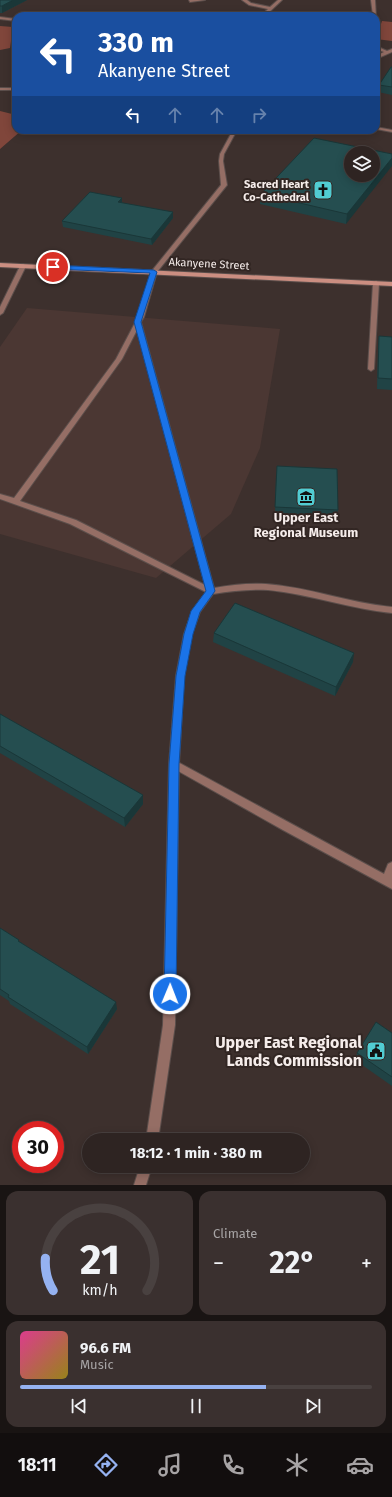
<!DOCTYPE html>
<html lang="en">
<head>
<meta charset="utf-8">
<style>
	body { margin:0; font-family:"Fira Sans",sans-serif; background:#3a302f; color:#f1f3f6; height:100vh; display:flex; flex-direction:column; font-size:15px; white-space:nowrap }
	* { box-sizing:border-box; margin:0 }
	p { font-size:13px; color:#a7a4a5 }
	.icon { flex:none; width:22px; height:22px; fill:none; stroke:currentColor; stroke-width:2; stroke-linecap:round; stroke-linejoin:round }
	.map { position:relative; height:1185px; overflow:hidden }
	.drawer { display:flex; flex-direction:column; gap:6px; padding:6px; background:#191413; flex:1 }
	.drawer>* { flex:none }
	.banner { position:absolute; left:12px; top:12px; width:368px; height:122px; border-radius:12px; box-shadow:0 2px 10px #0003,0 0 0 1px #494140; background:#1a4fa0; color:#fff; overflow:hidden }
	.controls { position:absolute; left:344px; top:146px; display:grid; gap:8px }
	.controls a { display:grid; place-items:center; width:36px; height:36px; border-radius:50%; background:#2e2422; box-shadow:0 2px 10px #0003,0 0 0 1px #494140; font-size:20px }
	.speed { position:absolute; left:12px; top:1121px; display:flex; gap:8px; font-size:20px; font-weight:700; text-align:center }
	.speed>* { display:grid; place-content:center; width:52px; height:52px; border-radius:50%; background:#2e2422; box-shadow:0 2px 10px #0003,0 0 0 1px #494140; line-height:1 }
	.speed .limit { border:6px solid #d22; background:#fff; color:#111 }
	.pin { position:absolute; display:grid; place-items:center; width:34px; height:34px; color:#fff; margin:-17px; border:2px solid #fff; border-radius:50%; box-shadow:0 1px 4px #0007 }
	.me { position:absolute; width:44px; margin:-22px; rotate:1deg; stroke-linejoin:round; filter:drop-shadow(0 0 3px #0008) }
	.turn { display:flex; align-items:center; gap:14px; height:84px; padding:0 20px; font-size:18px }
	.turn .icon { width:52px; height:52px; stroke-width:2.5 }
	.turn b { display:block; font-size:28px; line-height:34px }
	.lanes { display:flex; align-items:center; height:38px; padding:0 20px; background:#0003; justify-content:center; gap:20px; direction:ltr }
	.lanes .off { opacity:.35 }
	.big { font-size:30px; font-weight:700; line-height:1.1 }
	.drawer .tile { flex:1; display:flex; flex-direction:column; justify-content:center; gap:6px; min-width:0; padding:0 14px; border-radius:12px; background:#3a302f }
	.drawer .dial { align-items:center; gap:0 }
	.dial svg { height:104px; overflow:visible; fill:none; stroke:#494140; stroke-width:7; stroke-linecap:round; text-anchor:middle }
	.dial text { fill:#f1f3f6; stroke:none }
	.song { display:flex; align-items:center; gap:12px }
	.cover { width:48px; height:48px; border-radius:6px; background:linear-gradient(135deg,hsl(330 70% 55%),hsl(50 70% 35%)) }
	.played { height:4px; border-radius:2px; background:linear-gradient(90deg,#95b2f1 70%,#494140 70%) }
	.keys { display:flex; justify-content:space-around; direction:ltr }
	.heat { display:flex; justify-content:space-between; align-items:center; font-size:22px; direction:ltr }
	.drawer .tiles { flex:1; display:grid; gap:6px; grid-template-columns:1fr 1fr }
	.tile:last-child { grid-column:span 2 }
	.trip { position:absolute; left:82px; top:1133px; width:228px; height:40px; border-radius:20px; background:#2e2422; box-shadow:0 2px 10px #0003,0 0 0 1px #494140; font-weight:700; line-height:40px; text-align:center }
	.menu { display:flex; height:64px; justify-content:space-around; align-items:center; background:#120e0e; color:#a7a4a5 }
	.menu .icon { width:28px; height:28px }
	.menu .active { color:#95b2f1 }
	.menu b { font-size:18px; color:#f1f3f6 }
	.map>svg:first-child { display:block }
	.built { fill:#4b3733 }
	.green { fill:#80463b }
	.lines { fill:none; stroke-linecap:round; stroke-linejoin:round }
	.lane-casing { stroke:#5b4e4b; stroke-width:2 }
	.street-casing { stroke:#5b4e4b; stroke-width:2 }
	.secondary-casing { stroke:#5b4e4b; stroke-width:2 }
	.lane { fill:#956e65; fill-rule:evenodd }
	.street { fill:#956e65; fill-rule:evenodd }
	.secondary { fill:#cb8e81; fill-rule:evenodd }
	.wall { fill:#204345 }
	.shaded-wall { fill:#1a3738 }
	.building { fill:#254e50; stroke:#1a3738; fill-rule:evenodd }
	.route { fill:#1a73e8; stroke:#114b97 }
	.labels { text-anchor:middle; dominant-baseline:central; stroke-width:4; stroke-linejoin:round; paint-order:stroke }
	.far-poi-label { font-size:11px; font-weight:bold; fill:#f6edeb; stroke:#322623; text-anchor:end }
	.far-street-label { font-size:11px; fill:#f6edeb; stroke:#322623 }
	.poi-label { font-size:13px; font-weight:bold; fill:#f6edeb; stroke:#322623 }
	.near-poi-label { font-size:16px; font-weight:bold; fill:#f6edeb; stroke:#322623; text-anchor:end }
</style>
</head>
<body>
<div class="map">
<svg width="392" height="1185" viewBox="0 0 392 1185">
	<rect width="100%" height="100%" fill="#3d302d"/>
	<path class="built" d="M27,308L280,329L260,448L231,514L156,578L0,534V347Z"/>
	<path class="green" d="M382,21L392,22V41L376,39Z
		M0,26L13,27L10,48L0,50Z
		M0,111L16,115V130H22L0,149Z"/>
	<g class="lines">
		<g class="lane-casing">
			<path id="lane" d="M376,281L379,283L374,369L371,371L368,369L373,283Z
				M174,760L384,874L388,864L392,862V889L283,830L171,767L169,764L171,761Z"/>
		</g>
		<g class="street-casing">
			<path id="street" d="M189,0H205L190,2Z
				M242,0H247L251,3L270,7L278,0H282L265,16H261L268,9L249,5Z
				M371,0H375L376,17L373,16Z
				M166,12L195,13L216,16L176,15L135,16L147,14Z
				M0,17L16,19V21L0,19Z
				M376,46L387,51L392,49V52L376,59V56L384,52L376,49Z
				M0,88H16V90H0Z
				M376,127L392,130V132L376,129Z
				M233,130H237L224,154L223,161L227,185L157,272L144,317L141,322L214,588C231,585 248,583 266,584C309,587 349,603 392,607V613C350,609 310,594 268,590C250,589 232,591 213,594L200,612L192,634L184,676L179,764L175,1025L158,1140H146L163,1025L169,764L176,676L184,634L192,611L206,592L70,524L0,499V494L14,498L116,359L138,317L151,272L221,185L219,161L220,154ZM137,330L205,585L76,520L20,501L122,359Z
				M23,264L26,266L3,313L0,315V307L20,266Z
				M140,1166H152L146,1185H134Z"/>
		</g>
		<g class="secondary-casing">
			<path id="secondary" d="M0,263L392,282V286L0,267Z"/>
		</g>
		<use href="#lane" class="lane"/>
		<use href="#street" class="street"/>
		<use href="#secondary" class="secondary"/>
	</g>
	<path class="wall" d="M0,0H27L2,13H0Z
		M392,67V95L378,92L379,85Z
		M392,154L346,224L260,204L261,194Z
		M173,212V218L152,245L63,227L62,221Z
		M379,336L392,337V390L377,389L378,347Z
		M276,475L338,510L337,520L275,516Z
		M214,633L353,662L335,696L213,642Z
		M0,714L143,804L125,827L0,753Z
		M0,928L117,1009L88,1054L10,1004L9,1001L0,995Z
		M392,1033V1086L355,1060L357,1053Z"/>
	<path class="shaded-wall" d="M13,0H27L2,13V6Z
		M392,158V166L346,224L347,214Z
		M122,198V204L118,202Z
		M173,212V218L152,245L151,239Z
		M354,653L353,662L335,696L336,687Z
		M143,795V804L125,827L124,818Z
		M116,1002L117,1009L88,1054L87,1047Z"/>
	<path class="building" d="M0,0H13L2,6H0Z
		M391,67H392V87L379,85Z
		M314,138L392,154V158L347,214L261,194ZM351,153H373V175H351Z
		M90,192L122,198L118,202L173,212L151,239L62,221Z
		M379,336L392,337V379L378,378Z
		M277,466L337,469L338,510L275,507Z
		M235,603L354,653L336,687L214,633Z
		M0,714L143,795L124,818L0,746Z
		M0,928L19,940L18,941L116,1002L87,1047L8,997L9,995L0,989Z
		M376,1022L392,1033V1077L357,1053Z"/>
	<path class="route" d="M53,265L154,270L157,272L141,322L215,591L200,612L193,634L185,676L179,764L176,994L174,999L170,1000L166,999L164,994L169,764L176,676L184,634L191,611L206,591L134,322L150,273L51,269L50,267Z"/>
	<defs>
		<g id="church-square" transform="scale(1)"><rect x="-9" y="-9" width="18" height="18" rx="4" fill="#51ccd2" stroke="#322623"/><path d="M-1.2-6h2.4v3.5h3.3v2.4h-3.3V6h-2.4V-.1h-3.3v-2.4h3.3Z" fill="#111"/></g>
		<g id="museum-square" transform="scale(1)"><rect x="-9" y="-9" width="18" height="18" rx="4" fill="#51ccd2" stroke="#322623"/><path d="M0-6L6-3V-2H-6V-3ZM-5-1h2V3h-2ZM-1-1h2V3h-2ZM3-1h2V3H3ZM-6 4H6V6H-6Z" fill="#111"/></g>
		<g id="civic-square" transform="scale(1)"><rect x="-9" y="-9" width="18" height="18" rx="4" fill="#51ccd2" stroke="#322623"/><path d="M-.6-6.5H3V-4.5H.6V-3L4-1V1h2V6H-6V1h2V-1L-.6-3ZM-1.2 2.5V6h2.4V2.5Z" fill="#111"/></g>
	</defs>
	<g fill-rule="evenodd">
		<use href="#church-square" x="323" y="190"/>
		<use href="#museum-square" x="306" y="497"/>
		<use href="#civic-square" x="376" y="1051"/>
	</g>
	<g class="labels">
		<g class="far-poi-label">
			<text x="309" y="184">Sacred Heart<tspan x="309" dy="13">Co-Cathedral</tspan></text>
		</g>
		<g class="far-street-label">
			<text transform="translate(209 264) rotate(3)">Akanyene Street</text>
		</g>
		<g class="poi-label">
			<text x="306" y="517">Upper East<tspan x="306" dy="15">Regional Museum</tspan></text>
		</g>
		<g class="near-poi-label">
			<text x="362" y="1042">Upper East Regional<tspan x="362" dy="18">Lands Commission</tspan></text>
		</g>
	</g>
</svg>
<div class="controls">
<a><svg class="icon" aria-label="layers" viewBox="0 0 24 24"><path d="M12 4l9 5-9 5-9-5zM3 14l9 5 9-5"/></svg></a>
</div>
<div class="speed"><div class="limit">30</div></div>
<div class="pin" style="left:53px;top:267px;background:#d93025"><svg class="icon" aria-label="arrive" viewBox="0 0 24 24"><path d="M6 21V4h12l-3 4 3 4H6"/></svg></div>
<svg class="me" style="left:170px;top:994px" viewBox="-20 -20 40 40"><circle r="17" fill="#1a73e8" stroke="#fff" stroke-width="3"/><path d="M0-11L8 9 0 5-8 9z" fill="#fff"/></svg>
<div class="trip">18:12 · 1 min · 380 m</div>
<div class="banner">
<div class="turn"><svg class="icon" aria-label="left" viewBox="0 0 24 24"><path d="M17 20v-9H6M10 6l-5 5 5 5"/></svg><div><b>330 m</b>Akanyene Street</div></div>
<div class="lanes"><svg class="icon" aria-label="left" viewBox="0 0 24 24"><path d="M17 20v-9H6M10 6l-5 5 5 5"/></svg><svg class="icon off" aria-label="ahead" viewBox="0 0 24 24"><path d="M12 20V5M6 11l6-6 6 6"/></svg><svg class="icon off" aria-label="ahead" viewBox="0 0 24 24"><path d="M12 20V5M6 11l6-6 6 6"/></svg><svg class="icon off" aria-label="right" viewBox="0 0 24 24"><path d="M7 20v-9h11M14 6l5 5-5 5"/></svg></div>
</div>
</div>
<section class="drawer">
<div class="tiles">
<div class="tile dial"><svg viewBox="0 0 100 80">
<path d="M14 69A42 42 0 1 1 86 69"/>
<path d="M14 69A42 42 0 0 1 8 44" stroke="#95b2f1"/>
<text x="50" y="56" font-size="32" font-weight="700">21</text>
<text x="50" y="72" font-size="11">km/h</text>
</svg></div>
<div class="tile"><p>Climate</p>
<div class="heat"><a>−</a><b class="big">22°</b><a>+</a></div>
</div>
<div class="tile">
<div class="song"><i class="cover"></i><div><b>96.6 FM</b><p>Music</p></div></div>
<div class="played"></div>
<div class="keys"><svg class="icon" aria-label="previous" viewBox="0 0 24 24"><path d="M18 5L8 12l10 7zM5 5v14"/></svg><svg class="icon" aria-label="pause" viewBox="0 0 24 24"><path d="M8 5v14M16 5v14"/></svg><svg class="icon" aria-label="next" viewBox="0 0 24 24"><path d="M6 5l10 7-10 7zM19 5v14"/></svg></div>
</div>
</div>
</section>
<nav class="menu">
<b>18:11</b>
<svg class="icon active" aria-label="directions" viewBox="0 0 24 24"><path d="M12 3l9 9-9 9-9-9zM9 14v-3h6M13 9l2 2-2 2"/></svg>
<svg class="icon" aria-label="music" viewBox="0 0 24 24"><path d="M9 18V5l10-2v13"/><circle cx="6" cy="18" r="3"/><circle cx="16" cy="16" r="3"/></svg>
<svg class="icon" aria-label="phone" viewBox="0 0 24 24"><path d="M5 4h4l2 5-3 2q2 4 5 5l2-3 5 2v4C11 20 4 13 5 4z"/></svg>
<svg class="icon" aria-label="climate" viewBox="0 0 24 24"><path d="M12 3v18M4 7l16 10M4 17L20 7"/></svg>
<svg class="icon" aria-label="car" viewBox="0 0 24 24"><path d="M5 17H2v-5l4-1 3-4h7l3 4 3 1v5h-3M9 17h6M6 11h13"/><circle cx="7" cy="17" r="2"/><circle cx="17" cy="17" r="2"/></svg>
</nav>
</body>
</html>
